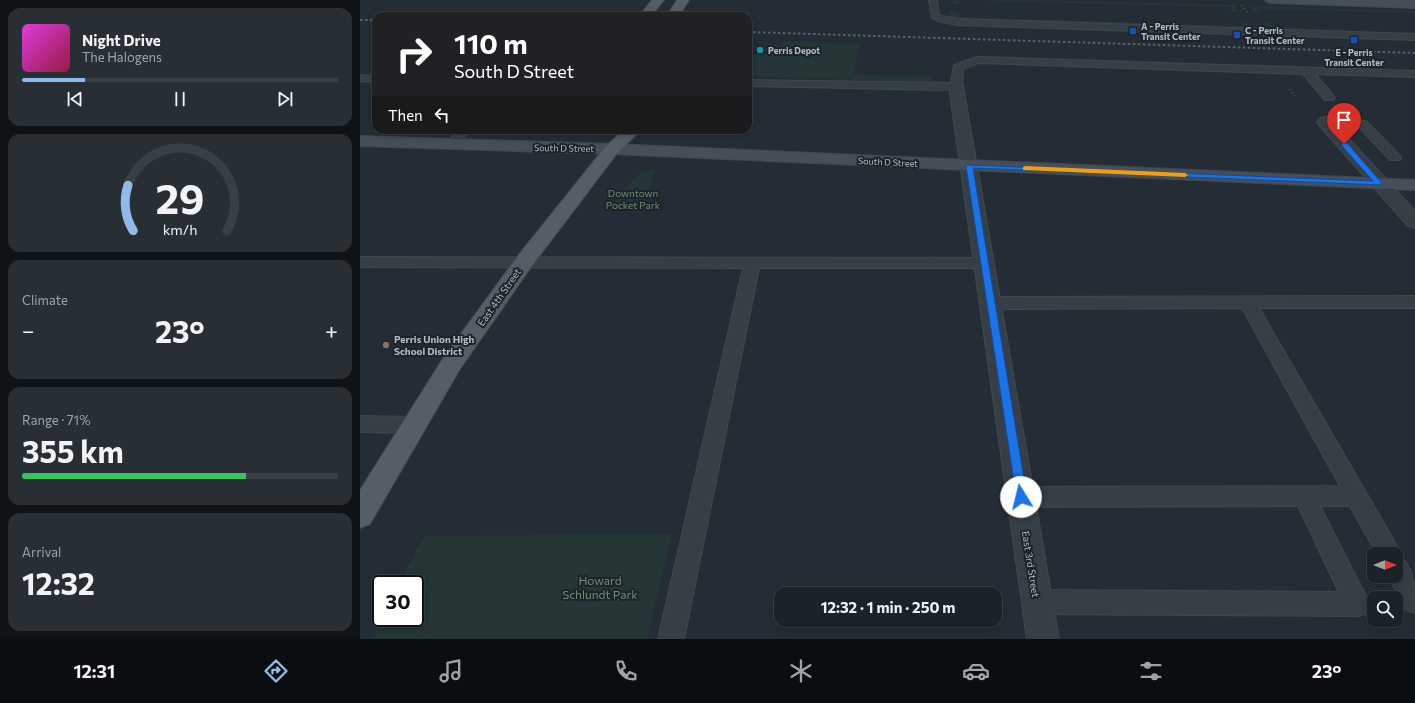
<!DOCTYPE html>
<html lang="en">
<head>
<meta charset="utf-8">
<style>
	body { margin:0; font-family:Commissioner,sans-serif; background:#282f34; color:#f1f3f6; height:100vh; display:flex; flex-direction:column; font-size:15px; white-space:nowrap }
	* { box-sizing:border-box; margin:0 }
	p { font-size:13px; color:#a0a4a8 }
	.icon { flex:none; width:22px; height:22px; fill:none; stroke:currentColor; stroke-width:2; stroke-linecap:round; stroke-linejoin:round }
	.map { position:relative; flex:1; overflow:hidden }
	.side { display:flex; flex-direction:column; gap:8px; padding:8px; background:#0f1316; width:360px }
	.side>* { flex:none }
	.banner { position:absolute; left:12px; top:12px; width:380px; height:122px; border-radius:12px; box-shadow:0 2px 10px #0003,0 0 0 1px #393f45; background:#202124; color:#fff; overflow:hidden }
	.needle { width:26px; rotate:90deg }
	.controls { position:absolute; left:1007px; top:547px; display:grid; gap:8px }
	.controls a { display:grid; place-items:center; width:36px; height:36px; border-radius:8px; background:#1b2228; box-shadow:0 2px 10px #0003,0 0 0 1px #393f45; font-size:20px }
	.speed { position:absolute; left:12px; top:575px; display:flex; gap:8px; font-size:20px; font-weight:700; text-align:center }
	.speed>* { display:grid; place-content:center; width:52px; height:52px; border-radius:50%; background:#1b2228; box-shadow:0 2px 10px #0003,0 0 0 1px #393f45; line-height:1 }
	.speed .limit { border:2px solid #111; border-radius:6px; background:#fff; color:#111 }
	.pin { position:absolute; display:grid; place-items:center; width:34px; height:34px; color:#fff; margin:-41px -17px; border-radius:50% 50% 50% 0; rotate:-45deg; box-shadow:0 0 4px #0007 }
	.pin .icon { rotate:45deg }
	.me { position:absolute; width:44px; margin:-22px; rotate:351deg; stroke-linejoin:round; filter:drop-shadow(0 0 3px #0008) }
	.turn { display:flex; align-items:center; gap:14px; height:84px; padding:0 16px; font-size:18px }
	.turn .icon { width:52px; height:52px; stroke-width:2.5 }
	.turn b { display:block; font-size:28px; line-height:34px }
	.then { display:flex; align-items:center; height:38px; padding:0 16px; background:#0003; gap:8px; font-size:15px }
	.big { font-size:30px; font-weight:700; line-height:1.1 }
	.side .card { flex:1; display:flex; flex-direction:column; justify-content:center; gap:6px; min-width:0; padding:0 14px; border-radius:12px; background:#282f34 }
	.side .dial { align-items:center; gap:0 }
	.dial svg { height:104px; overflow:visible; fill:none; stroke:#393f45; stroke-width:7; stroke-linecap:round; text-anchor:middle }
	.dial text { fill:#f1f3f6; stroke:none }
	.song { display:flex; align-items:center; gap:12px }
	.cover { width:48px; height:48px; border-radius:6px; background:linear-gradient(135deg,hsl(300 70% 55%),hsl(340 70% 35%)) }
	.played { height:4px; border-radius:2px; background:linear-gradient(90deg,#90bbe9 20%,#393f45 20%) }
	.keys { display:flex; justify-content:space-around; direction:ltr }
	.heat { display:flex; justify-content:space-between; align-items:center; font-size:22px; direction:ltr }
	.charge { height:6px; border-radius:3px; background:linear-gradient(90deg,#34c759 71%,#393f45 0) }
	.trip { position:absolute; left:414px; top:587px; width:228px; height:40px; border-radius:12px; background:#1b2228; box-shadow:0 2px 10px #0003,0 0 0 1px #393f45; font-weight:700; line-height:40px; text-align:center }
	.dock { display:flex; height:64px; justify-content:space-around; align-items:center; background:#0b0e10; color:#a0a4a8 }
	.dock .icon { width:28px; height:28px }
	.dock .active { color:#90bbe9 }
	.dock b { font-size:18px; color:#f1f3f6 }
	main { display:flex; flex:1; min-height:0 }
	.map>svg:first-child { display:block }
	.green { fill:#253637 }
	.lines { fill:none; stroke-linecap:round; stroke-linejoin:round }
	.lane-casing { stroke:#40484f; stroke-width:2 }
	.street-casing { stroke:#40484f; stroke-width:2 }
	.secondary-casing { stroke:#40484f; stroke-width:2 }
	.primary-casing { stroke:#40484f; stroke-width:2 }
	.path { stroke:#3e4f4f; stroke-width:1.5; stroke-dasharray:2 2; stroke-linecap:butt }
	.lane { fill:#373f46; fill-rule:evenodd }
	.street { fill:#373f46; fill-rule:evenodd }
	.secondary { fill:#454e59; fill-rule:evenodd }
	.primary { fill:#555e66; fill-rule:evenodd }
	.rail { stroke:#59636d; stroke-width:2; stroke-dasharray:2.5 2.5; stroke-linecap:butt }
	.route { fill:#1a73e8; stroke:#114b97 }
	.slow { fill:#f59e0b }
	.transit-dot { fill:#1a4fb4; stroke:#1c242b; stroke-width:1.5 }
	.culture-dot { fill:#0f9aa8; stroke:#1c242b; stroke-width:1.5 }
	.education-dot { fill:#8d6e63; stroke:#1c242b; stroke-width:1.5 }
	.labels { text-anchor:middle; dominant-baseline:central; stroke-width:4; stroke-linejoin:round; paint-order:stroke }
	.far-poi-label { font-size:9px; font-weight:bold; fill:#b2bac2; stroke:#1c242b; text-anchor:start }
	.far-street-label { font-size:9px; fill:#b2bac2; stroke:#1c242b }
	.park-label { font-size:10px; fill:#6c9071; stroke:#1c242b }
	.street-label { font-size:10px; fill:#b2bac2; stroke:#1c242b }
	.poi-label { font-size:10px; font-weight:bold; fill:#b2bac2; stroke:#1c242b; text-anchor:start }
	.near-park-label { font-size:12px; fill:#6c9071; stroke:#1c242b }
</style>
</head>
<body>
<main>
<section class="side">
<div class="card">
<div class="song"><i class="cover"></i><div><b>Night Drive</b><p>The Halogens</p></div></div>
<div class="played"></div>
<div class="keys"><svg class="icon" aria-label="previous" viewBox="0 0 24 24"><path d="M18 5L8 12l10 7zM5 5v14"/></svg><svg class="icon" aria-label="pause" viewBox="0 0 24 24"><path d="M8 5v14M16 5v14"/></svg><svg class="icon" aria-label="next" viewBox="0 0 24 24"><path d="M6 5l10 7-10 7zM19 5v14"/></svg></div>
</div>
<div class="card dial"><svg viewBox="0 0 100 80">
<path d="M14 69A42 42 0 1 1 86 69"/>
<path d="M14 69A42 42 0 0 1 10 34" stroke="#90bbe9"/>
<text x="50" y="56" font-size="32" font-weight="700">29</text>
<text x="50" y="72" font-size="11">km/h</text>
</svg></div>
<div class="card"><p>Climate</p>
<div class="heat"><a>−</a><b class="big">23°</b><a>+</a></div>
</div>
<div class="card"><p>Range · 71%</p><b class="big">355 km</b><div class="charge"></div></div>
<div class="card"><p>Arrival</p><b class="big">12:32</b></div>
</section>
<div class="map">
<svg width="1055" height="639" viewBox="0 0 1055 639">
	<rect width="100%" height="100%" fill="#242d35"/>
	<path class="green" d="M599,0H669L873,5L880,12H873L869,7L601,0L599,1V5L587,3V2Z
		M891,6L1055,11V13L898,9L901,13C896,14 894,10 891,6Z
		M591,11L598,12L600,17L883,26L880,21H887L892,27L599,19L590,17L588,12Z
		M902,21L909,22L916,27L1055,32L908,28Z
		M423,41L500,44L493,74L574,77V81L570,83L388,76V54L410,55L414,45H421Z
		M296,170L283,206L279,211L247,210L281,171Z
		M312,534L287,639H11L22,618H55V584H39L64,536Z"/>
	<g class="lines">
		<g class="lane-casing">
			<path id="lane" d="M569,0H577L579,15L586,17L599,19L1055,34V40L599,25L581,22L572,18Z
				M617,57L1055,71V77L955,74L975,98L973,100H965L943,74L618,63L603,69L602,86L596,89L581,90L388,86V80L591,83L594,65Z
				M0,75L16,76V82L0,81Z
				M965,118L1006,121L1041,157L1040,160H1030L999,127L961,125L959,122L961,119Z
				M98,130H111L94,148H86L84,145Z
				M0,257L624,258L630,259L632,263L630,267L624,268H399L324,639H298L383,268L0,267Z
				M1055,296V308H899L1037,546L1040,554L1039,557C1055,565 1055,596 1055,613L1046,610L1028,576H1036V554H1017L990,506H960L1010,604L1007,613L998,616L677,614L668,611L665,602L668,593L677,590L979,592L938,506L661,507L653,504L650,497L653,490L661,487L980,486L882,308L631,309L625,307L623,303L625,299L631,297Z
				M0,416L55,417L62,419L65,425L62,431L55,433L0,432Z"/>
		</g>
		<g class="street-casing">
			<path id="street" d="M596,82L601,83L603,86L699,639H667L589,86L591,83Z
				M965,117L971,119L1055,211V228L1048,226L959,125L957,122L959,119Z"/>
		</g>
		<g class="secondary-casing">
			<path id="secondary" d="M905,0H1055V8L911,3L907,2Z
				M0,136L252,144L1055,180V190L252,154L0,146Z"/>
		</g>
		<g class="primary-casing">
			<path id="primary" d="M292,0H304L291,16H279Z
				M317,0H329L319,16H307Z
				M264,130H281L258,152L171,267L100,369L10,524L0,528V490L84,357L157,257L246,146Z"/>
		</g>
		<path class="path" d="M881,5L888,13
			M929,89L935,96"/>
		<use href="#lane" class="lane"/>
		<use href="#street" class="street"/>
		<use href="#secondary" class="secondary"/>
		<use href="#primary" class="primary"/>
		<path class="rail" d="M0,20H16
			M388,32L1055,53"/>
	</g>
	<path class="route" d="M982,143H987L1021,182V185L613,168L667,497L665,501L661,503L657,501L606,166L607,165L1013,181L982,146Z"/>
	<path class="slow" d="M665,166L825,173L828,175L825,177L663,170V167Z"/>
	<g class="transit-dot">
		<rect x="769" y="27" width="8" height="8" rx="2"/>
		<rect x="873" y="31" width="8" height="8" rx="2"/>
		<rect x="990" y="36" width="8" height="8" rx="2"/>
	</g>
	<circle class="culture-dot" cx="400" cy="50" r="4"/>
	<circle class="education-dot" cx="26" cy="345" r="4"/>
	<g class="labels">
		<g class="far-poi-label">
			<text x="781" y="26">A - Perris<tspan x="781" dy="10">Transit Center</tspan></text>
			<text x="885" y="30">C - Perris<tspan x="885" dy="10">Transit Center</tspan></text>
			<text x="408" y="50">Perris Depot</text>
			<text x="994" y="52" text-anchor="middle">E - Perris<tspan x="994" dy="10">Transit Center</tspan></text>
		</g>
		<g class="far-street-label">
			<text transform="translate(204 148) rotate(1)">South D Street</text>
			<text transform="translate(528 162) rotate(3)">South D Street</text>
		</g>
		<g class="park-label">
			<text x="273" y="193">Downtown<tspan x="273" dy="12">Pocket Park</tspan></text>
		</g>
		<g class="street-label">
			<text transform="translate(139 297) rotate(-55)">East 4th Street</text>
			<text transform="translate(671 564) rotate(81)">East 3rd Street</text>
		</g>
		<g class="poi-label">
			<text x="34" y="339">Perris Union High<tspan x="34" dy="12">School District</tspan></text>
		</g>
		<g class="near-park-label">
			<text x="240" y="580">Howard<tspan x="240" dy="14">Schlundt Park</tspan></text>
		</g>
	</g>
</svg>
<div class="controls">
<a><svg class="needle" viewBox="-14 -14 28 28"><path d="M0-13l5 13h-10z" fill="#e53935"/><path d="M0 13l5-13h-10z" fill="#a0a4a8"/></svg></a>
<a><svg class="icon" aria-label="search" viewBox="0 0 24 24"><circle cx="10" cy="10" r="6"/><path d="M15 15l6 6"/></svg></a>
</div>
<div class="speed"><div class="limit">30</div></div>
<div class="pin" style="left:984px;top:144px;background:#d93025"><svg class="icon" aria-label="arrive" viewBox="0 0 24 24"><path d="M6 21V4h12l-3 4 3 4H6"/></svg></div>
<svg class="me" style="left:661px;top:497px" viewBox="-20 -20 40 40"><circle r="19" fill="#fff"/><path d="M0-13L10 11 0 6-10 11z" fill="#1a73e8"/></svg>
<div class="trip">12:32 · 1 min · 250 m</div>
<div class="banner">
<div class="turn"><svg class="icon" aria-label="right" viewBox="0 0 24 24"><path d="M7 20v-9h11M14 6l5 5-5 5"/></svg><div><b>110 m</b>South D Street</div></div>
<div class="then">Then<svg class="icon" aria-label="left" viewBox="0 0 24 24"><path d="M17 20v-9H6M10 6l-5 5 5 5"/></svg></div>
</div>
</div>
</main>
<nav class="dock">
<b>12:31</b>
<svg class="icon active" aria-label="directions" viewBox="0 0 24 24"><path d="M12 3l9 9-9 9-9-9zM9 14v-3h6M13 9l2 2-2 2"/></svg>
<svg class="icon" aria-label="music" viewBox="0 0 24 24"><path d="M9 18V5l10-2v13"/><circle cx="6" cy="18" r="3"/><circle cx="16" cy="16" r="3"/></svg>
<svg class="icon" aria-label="phone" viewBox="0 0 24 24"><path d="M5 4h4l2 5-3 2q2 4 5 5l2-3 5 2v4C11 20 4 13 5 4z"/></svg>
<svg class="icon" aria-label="climate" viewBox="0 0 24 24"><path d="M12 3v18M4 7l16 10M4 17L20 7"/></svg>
<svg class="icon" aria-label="car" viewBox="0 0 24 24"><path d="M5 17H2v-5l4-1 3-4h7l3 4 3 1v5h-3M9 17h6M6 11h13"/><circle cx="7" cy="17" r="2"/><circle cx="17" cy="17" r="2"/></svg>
<svg class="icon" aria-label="filters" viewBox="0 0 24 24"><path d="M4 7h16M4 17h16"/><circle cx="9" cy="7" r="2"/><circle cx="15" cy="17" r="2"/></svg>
<b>23°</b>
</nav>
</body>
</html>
